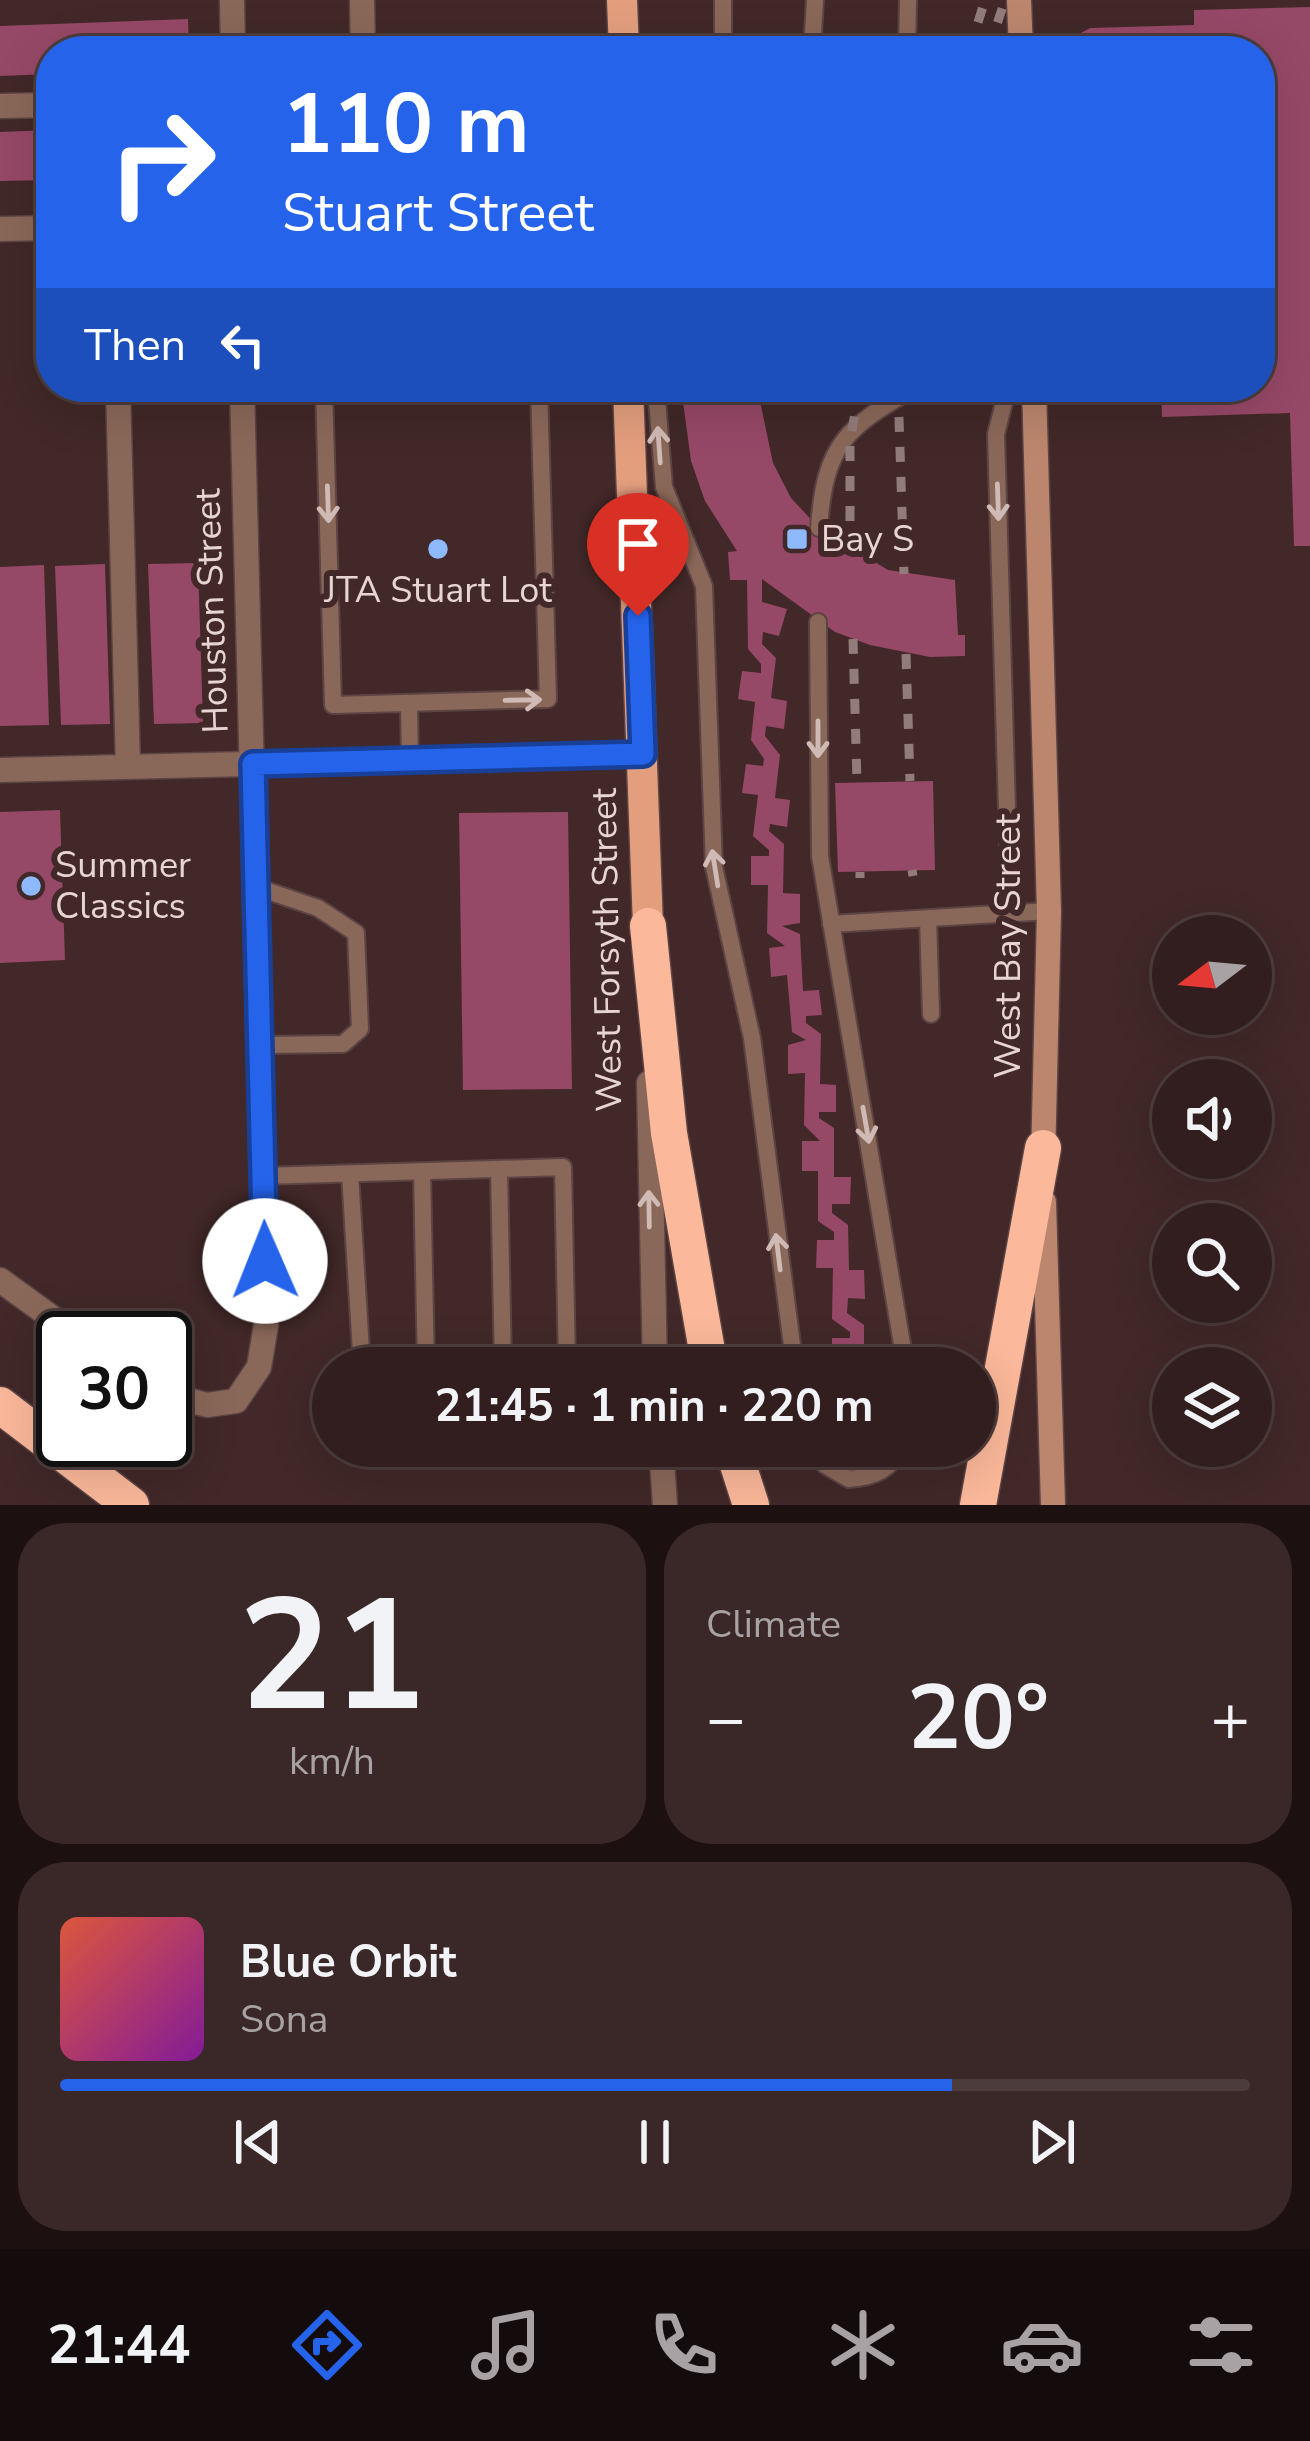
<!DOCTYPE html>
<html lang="en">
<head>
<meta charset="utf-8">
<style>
	body { margin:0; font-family:"Nunito Sans",sans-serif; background:#3a2727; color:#f1f3f6; height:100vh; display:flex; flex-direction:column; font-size:45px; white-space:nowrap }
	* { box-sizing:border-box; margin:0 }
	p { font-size:39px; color:#a8a2a4 }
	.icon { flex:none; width:66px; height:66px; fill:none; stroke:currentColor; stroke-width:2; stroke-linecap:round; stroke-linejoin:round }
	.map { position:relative; height:1505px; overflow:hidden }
	.details { display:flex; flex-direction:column; gap:18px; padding:18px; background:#1c1010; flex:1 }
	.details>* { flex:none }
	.top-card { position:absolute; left:36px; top:36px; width:1239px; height:366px; border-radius:48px; box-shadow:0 12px 48px #0002,0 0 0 3px #4d3c3c; background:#2563eb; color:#fff; overflow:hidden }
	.needle { width:78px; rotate:254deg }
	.tools { position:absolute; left:1152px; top:915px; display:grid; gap:24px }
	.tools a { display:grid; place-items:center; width:120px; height:120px; border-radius:50%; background:#321e1e; box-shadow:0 12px 48px #0002,0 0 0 3px #4d3c3c; font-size:60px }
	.speed { position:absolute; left:36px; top:1311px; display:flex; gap:24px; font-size:60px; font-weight:700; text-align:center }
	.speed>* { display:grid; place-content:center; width:156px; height:156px; border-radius:50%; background:#321e1e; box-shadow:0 12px 48px #0002,0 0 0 3px #4d3c3c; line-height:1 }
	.speed .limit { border:6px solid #111; border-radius:18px; background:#fff; color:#111 }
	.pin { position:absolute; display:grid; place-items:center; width:102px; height:102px; color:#fff; margin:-123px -51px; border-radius:50% 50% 50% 0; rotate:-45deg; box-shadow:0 0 12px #0007 }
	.pin .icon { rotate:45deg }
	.me { position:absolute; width:132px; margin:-66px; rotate:359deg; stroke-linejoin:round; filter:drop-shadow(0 0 9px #0008) }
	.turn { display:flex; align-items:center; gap:42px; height:252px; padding:0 48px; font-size:54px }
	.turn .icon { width:156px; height:156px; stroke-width:2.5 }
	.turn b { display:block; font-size:84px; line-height:102px }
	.then { display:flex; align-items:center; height:114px; padding:0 48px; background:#0003; gap:24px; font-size:45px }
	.big { font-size:90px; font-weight:700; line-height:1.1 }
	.details .tile { flex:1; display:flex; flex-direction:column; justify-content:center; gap:18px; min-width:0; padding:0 42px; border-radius:48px; background:#3a2727 }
	.details .dial { align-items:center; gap:0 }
	.dial b { font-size:156px; line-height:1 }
	.song { display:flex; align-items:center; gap:36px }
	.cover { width:144px; height:144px; border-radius:18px; background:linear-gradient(135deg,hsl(10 70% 55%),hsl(290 70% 35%)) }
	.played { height:12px; border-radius:6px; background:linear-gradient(90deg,#2563eb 75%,#4d3c3c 75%) }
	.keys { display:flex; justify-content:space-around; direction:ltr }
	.heat { display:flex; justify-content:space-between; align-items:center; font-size:66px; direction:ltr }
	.details .tiles { flex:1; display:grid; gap:18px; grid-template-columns:1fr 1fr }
	.tile:last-child { grid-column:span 2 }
	.trip { position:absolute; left:312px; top:1347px; width:684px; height:120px; border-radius:60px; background:#321e1e; box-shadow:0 12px 48px #0002,0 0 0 3px #4d3c3c; font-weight:700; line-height:120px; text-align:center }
	.dock { display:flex; height:192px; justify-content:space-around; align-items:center; background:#140c0c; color:#a8a2a4 }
	.dock .icon { width:84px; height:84px }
	.dock .on { color:#2563eb }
	.dock b { font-size:54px; color:#f1f3f6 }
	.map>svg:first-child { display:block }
	.building { fill:#964867 }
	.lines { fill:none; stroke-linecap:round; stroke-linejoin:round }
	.service-casing { stroke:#5c4444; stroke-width:20 }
	.minor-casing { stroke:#5c4444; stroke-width:27 }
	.tertiary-casing { stroke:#5c4444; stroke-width:27 }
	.secondary-casing { stroke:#5c4444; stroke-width:27 }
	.primary-casing { stroke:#5c4444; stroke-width:33 }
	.motorway-casing { stroke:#5c4444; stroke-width:39 }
	.service { stroke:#8a6859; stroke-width:16 }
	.minor { stroke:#8a6859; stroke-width:24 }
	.tertiary { stroke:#8a6859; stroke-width:24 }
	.secondary { stroke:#bc866e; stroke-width:24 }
	.primary { stroke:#e39e7e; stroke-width:30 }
	.motorway { stroke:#fbb89a; stroke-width:36 }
	.rail { stroke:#927c7b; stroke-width:9; stroke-dasharray:15 15; stroke-linecap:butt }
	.oneway { stroke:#d0bab5 }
	.route-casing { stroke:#184099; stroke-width:30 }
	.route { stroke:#2563eb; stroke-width:21 }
	.poi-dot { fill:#8eb9fd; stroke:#422828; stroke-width:4.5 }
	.labels { text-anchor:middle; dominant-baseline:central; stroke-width:12; stroke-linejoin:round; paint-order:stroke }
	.poi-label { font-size:36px; fill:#e7d5d4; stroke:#422828; text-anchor:start }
	.street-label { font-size:36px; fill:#e7d5d4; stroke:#422828 }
</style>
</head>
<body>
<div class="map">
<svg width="1310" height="1505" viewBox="0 0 1310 1505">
	<rect width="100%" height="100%" fill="#422828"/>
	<path class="building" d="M1310,7V546H1294L1290,413L1162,417L1161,387H1260V51H1063L1070,39L1090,28L1194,25V10Z
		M188,19L189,51H51V74L0,76V26Z
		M51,130V180L0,181V132Z
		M681,387H757L773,463L791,498L819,528L888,570L955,580L958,635H965V656L930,657L870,645L835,632L762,579V602L787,609L779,636L763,632L762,644L776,658L771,698L787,701L784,729L766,726L765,736L780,755L775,798L790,800L787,827L770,824L769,831L784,844L783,893L800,894V923L782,926L800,934L803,991L819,990L822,1015L806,1016V1023L821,1034L820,1084L836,1085V1112H819V1118L834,1128V1177H851L850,1204H832V1213L848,1225L849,1270H864L865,1299L848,1298L847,1313L864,1325V1368L832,1367V1338H850V1332L832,1319L833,1268H816L817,1240H834V1232L818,1221V1171H802V1141H820L804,1125L805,1073L788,1074V1045L806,1040L792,1032L787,975L771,977L769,948L785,946L767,933L768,885H751V856H769V850L753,836L758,795L742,793L746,764L763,766L764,759L751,740L755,702L738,699L742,671L761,673V664L748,649L747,580H730L728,552L737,551L705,501L691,461Z
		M198,563L203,723L154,724L148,564Z
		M105,564L110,724L61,725L55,566Z
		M44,565L49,725L0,726V567Z
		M933,781L935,870L838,872L835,783Z
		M60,810L65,960L0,963V812Z
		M568,812L572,1089L463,1090L459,813Z"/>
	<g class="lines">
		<g class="service-casing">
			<path id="service" d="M723,51V0
				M812,51L815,0
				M907,51L908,0
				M324,387L333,705L548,699L539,387
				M656,387L664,487L704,586L714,867L752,1038L795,1368
				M1008,387L996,434L1010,913
				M819,528C825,443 846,428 916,387
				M818,622L820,856L906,1368
				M409,703L410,760
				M256,887L318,908L356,933L360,1029L343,1044L259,1045
				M928,918L931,1014
				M831,924L1049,911
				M499,1169L503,1367
				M422,1172L426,1368
				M350,1174L362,1368
				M263,1176L563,1167L567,1364L493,1368
				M814,1446L825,1465L849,1479C874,1477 892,1470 901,1446"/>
		</g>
		<g class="minor-casing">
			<path id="minor" d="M232,0L233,51
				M362,0L363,51
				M0,106L51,105
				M0,229L51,228
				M118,387L128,767
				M0,770L643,754
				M0,1280L80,1338
				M165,1394L207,1405L236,1401L259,1367L266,1325L242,387"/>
		</g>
		<g class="tertiary-casing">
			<path id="tertiary" d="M649,1083L655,1368
				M661,1446L665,1505"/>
		</g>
		<g class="secondary-casing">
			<path id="secondary" d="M1019,0L1021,51
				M1034,387L1049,911L1043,1161
				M1044,1202L1053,1505"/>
		</g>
		<g class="primary-casing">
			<path id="primary" d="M622,0L624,51
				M628,387L648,926"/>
		</g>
		<g class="motorway-casing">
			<path id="motorway" d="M648,926L669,1133L710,1368
				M0,1405L131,1505
				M732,1446L751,1505
				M978,1505L1043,1148"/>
		</g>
		<use href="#service" class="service"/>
		<use href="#minor" class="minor"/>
		<use href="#tertiary" class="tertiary"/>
		<use href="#secondary" class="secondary"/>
		<use href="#primary" class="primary"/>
		<use href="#motorway" class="motorway"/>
		<path class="rail" d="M969,51L985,0
			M988,51L1005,0
			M898,387L904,574
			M850,551V443L859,387
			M853,639L857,782
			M906,654L910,781
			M912,870L913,876
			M860,872V878"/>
	</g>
	<defs><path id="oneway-shaft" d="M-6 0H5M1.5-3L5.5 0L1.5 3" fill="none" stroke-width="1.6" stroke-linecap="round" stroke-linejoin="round" transform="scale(3)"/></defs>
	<g class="oneway">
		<use href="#oneway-shaft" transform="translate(659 445) rotate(-94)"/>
		<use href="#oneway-shaft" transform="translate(998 502) rotate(88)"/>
		<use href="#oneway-shaft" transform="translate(328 504) rotate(88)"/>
		<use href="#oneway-shaft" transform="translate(523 700) rotate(-1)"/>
		<use href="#oneway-shaft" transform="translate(818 739) rotate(90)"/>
		<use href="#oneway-shaft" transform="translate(715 868) rotate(-99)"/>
		<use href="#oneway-shaft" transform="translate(866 1125) rotate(80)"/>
		<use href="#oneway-shaft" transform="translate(649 1209) rotate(-91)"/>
		<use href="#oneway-shaft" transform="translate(778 1252) rotate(-97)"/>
	</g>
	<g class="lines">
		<g class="route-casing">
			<path id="route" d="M265,1261L253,764L643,754L638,616"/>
		</g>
		<use href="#route" class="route"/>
	</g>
	<g class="poi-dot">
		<rect x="785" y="527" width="24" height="24" rx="6"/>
		<circle cx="438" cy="549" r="12"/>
		<circle cx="31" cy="886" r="12"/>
	</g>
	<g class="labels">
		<g class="poi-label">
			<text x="821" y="539">Bay S</text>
			<text x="438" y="590" text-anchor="middle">JTA Stuart Lot</text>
			<text x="55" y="865">Summer<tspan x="55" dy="41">Classics</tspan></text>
		</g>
		<g class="street-label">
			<text transform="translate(212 611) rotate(-92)">Houston Street</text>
			<text transform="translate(1008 946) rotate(-90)">West Bay Street</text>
			<text transform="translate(607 950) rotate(-91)">West Forsyth Street</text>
		</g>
	</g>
</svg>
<div class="tools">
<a><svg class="needle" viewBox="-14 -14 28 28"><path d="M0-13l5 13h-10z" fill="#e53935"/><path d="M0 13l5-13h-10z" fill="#a8a2a4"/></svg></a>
<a><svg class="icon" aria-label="sound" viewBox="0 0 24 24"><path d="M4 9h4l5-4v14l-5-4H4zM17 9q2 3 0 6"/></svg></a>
<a><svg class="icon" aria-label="search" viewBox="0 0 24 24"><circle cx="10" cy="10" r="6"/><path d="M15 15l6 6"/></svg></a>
<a><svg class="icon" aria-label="layers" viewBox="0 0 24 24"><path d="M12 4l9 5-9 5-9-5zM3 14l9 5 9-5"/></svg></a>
</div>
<div class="speed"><div class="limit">30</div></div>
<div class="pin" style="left:638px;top:616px;background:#d93025"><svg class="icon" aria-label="arrive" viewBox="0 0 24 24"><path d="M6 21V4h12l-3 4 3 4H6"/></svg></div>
<svg class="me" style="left:265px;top:1261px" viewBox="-20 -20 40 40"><circle r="19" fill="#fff"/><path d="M0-13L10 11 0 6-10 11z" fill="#2563eb"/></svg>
<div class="trip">21:45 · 1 min · 220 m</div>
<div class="top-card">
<div class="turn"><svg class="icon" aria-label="right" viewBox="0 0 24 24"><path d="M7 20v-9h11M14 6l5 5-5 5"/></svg><div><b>110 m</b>Stuart Street</div></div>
<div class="then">Then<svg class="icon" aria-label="left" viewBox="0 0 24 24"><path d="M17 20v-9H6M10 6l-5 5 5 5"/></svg></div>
</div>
</div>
<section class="details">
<div class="tiles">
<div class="tile dial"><b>21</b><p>km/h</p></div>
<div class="tile"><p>Climate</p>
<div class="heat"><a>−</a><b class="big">20°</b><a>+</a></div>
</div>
<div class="tile">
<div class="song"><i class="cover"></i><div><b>Blue Orbit</b><p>Sona</p></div></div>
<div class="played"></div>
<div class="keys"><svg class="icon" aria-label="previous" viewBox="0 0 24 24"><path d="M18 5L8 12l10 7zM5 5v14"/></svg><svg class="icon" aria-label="pause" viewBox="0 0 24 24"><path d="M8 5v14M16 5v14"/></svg><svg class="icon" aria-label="next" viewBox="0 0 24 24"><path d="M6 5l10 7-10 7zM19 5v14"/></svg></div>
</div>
</div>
</section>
<nav class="dock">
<b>21:44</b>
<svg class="icon on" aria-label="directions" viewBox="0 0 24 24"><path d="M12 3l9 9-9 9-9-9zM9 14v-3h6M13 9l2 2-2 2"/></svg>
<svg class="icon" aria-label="music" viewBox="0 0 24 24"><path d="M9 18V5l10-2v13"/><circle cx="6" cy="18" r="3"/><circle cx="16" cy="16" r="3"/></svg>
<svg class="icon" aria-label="phone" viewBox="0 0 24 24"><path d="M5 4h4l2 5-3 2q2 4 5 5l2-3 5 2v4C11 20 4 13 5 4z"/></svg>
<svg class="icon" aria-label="climate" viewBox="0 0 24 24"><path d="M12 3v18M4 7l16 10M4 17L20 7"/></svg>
<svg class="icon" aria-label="car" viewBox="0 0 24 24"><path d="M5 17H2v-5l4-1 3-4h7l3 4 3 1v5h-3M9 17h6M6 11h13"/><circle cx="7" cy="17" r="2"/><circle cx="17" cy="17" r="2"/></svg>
<svg class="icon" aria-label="filters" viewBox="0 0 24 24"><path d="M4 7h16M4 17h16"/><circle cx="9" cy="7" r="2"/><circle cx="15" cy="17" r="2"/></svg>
</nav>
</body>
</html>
